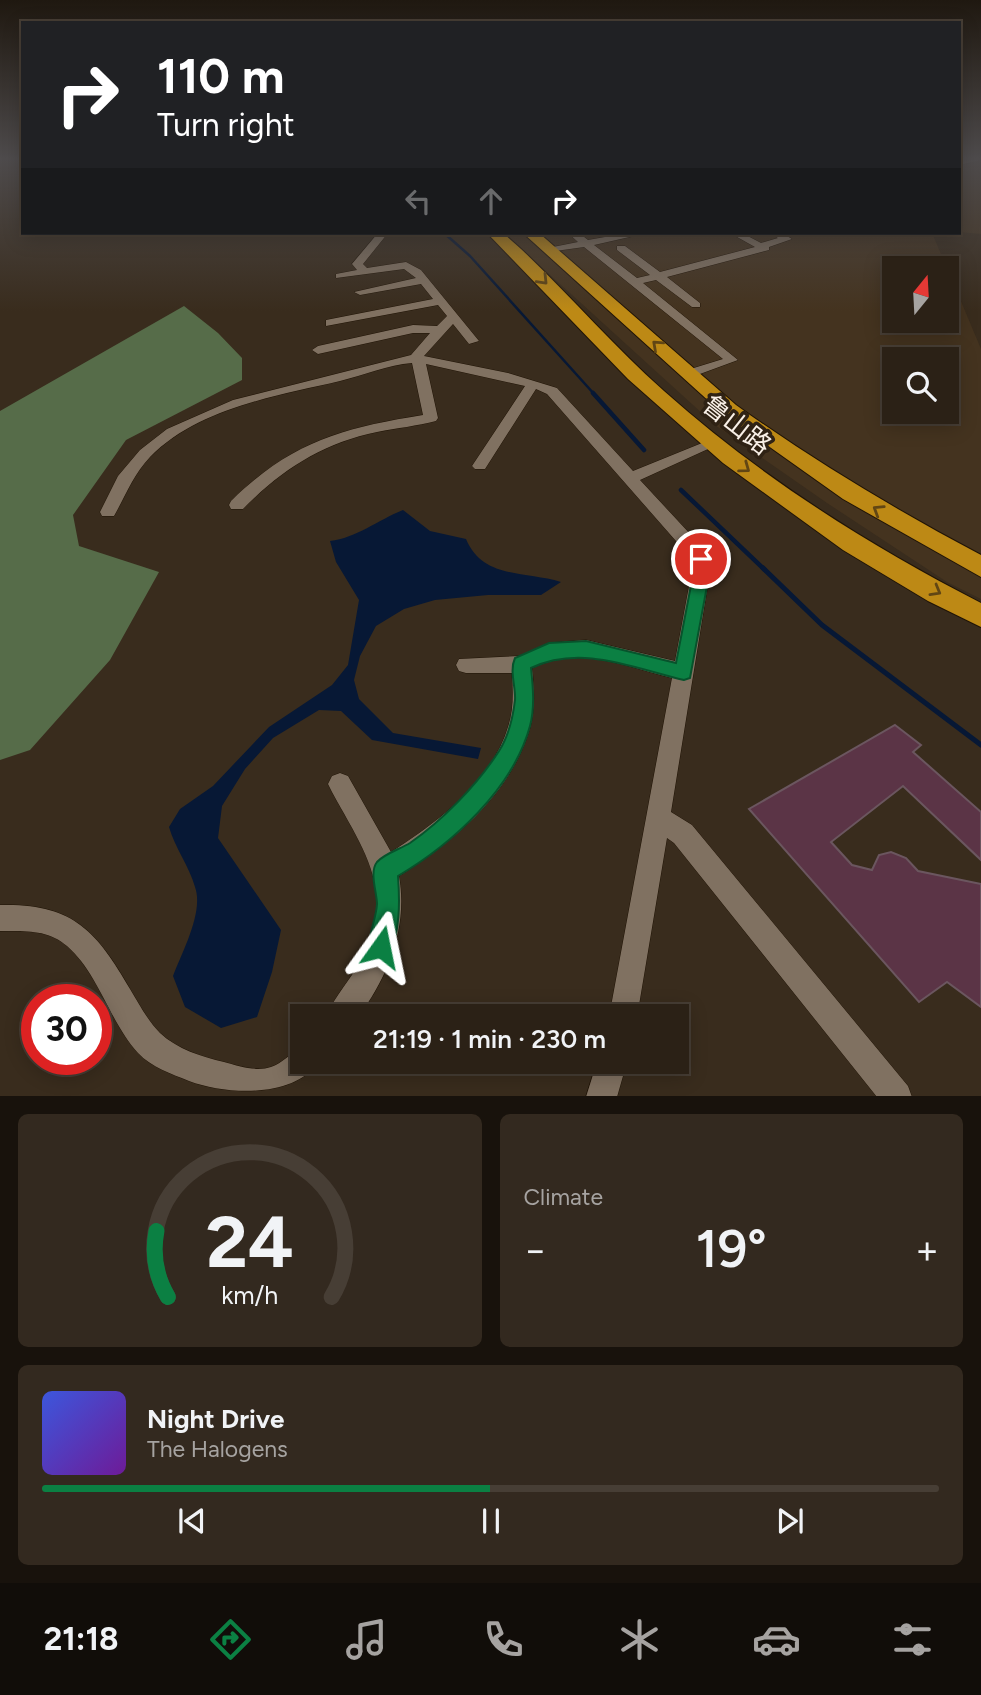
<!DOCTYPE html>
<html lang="en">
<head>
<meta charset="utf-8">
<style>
	body { margin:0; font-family:Figtree,"Noto Sans SC",sans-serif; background:#33291f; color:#f1f3f6; height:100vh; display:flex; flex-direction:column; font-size:26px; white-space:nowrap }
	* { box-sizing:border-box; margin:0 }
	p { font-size:23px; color:#a6a3a1 }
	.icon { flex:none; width:38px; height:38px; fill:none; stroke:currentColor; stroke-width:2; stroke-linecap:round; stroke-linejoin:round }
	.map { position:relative; height:1096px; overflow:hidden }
	.drawer { display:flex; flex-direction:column; gap:18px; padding:18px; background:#18120c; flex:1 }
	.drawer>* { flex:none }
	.guide { position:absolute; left:21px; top:21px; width:940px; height:214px; border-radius:0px; box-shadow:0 4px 18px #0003,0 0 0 2px #473e35; background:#202124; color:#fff; overflow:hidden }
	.needle { width:46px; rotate:18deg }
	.tools { position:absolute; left:882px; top:256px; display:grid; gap:14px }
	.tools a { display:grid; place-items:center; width:77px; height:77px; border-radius:0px; background:#2b2116; box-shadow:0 4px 18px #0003,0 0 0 2px #473e35; font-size:35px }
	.speed { position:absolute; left:21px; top:984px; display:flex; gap:14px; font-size:35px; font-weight:700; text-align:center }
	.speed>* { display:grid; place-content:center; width:91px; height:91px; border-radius:50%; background:#2b2116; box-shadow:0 4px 18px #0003,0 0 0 2px #473e35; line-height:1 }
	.speed .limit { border:10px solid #d22; background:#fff; color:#111 }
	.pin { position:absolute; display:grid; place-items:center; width:60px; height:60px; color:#fff; margin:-30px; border:4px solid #fff; border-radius:50%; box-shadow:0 2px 7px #0007 }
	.me { position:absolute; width:77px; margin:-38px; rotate:12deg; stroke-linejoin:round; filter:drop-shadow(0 0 5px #0008) }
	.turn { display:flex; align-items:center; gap:24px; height:147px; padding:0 21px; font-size:32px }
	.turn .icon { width:91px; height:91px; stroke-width:2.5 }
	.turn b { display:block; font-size:49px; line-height:60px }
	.lanes { display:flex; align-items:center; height:66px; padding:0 21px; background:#0003; justify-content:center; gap:35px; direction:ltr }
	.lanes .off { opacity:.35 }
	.big { font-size:52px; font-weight:600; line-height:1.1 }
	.drawer .card { flex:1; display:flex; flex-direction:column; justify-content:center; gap:10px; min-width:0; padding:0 24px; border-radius:10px; background:#33291f }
	.drawer .dial { align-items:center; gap:0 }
	.dial svg { height:182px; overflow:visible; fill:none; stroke:#473e35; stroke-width:7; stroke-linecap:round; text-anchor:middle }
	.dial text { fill:#f1f3f6; stroke:none }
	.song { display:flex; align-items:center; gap:21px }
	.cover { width:84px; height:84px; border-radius:10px; background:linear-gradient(135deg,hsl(230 70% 55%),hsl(280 70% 35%)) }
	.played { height:7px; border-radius:4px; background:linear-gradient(90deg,#0b8043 50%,#473e35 50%) }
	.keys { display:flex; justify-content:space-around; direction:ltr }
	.heat { display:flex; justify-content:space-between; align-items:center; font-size:38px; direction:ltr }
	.drawer .tiles { flex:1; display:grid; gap:18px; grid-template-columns:1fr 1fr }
	.card:last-child { grid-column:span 2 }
	.trip { position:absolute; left:290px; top:1004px; width:399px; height:70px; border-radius:0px; background:#2b2116; box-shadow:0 4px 18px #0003,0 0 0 2px #473e35; font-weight:600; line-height:70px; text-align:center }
	.menu { display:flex; height:112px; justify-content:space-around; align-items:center; background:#110d09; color:#a6a3a1 }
	.menu .icon { width:49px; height:49px }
	.menu .active { color:#0b8043 }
	.menu b { font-size:32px; color:#f1f3f6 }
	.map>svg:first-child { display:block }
	.built { fill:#44331f; fill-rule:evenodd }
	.forest { fill:#566c49 }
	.water { fill:#071835 }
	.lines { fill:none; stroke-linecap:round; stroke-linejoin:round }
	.stream-far2 { stroke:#071835; stroke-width:2.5 }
	.stream-far1 { stroke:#071835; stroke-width:4.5 }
	.stream { stroke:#071835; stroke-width:5 }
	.building { fill:#5b3446; stroke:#6b565f; stroke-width:2 }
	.minor-casing { stroke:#201406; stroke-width:1 }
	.highway-casing { stroke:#201406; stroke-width:2 }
	.minor { fill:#807161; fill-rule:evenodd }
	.highway { fill:#bd8915; fill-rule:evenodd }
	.oneway { stroke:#614614 }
	.route { fill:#0b8043; stroke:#07532c; stroke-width:2 }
	.labels { text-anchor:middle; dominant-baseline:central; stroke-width:7; stroke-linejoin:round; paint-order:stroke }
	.street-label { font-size:26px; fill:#f9f0e7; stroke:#2f2214 }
</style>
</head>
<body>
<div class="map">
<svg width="981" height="1097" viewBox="0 0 981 1097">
	<rect width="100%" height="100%" fill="#392c1d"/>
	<path class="built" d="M959,158H981V234L959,232Z
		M504,233H932L947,268H894V320H947V268L981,349V599L947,582L827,503L715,425ZM894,359H947V411H894Z"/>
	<path class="forest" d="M184,306L218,333L242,358V380L126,440L73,515L79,546L159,572L110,660L30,750L0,760V411Z"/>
	<path class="water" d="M403,510L430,531L466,539C483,579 524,571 561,582L541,595H488L435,600L404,609L376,626L360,656L354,680L359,699L393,733L481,748L478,759L372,740L341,711L319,710L273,738L245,769L222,806L218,838L281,930L272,972L257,1017L221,1028L185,1007L173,976C182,952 204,912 195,887C189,866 175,848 169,827L180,809L213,786L269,727L332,685L348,665L359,600L336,562L330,541C356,538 378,520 403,510Z"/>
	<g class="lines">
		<path class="stream-far2" d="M444,233L470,256L595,395"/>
		<path class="stream-far1" d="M593,393L644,450
			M681,490L765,570"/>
		<path class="stream" d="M763,568L822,625L981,745"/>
	</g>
	<path class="building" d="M895,725L921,745L913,752L981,812V860L903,786L831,842L852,865L872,870L879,855L891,852L906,858L918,871L981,884V1007L947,982L919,1002L749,809Z"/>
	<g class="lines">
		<g class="minor-casing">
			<path id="minor" d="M971,158H981V160L959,165V161Z
				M378,233H388L363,264L367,268L406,262L421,270L479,341L469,344L453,324L424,356L508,373L557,388L633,471L707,441H717L719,444L640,480L704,549L711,565L671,812L692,825L908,1086L912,1097H877L674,843L667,838L637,1017H609L672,678C624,666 579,645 532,668C534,688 535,709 530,728C511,793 455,841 399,876C408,926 389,976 358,1017H326C335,995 352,978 363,957C396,890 363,849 332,792L328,784L332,776L340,773L348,776L391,852C437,823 492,781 508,727C514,709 513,691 512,673H466L459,671L456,665L459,659L520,656L549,643L586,640L675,661L693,565L690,557L547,394L536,389L485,469H475L472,466L525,386L426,364L438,418L436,421C417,426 397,428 377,432C323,443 281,470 243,509H231L229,505L231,501C291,442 342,428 423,415L412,363C388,365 364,375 340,381C276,396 198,408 150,457C133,475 126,495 114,516H102L100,512L118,476L140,450L167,429L233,400L411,355L430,333H413L318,354L312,350L318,346L413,325L437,326L447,316L438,305L326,326V320L433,299L421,284L360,295L354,292L416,278L404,269L336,278V274L357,270L352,264Z
				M568,233H579L588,240L628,233H647L594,245L637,278L650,275L617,250V246H625L660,272L755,247L730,233H742L761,243L778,238L769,233H782L792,239L769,247V250L667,277L700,303V307H692L656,280L643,283L738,360L689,378L684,377V371L723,359L584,247L548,252V248L578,242Z
				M0,905C72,903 96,930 130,989C139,1004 148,1021 160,1033C177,1049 202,1057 224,1062C238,1066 257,1072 271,1067C283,1063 291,1052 303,1047V1062H318C296,1097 229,1096 189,1081C172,1074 151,1067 138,1053C109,1021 99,974 67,946C48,929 23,931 0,931Z
				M597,1062H627L617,1097H586Z"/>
		</g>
		<g class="highway-casing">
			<path id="highway" d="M487,233H503L521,249C570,295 613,346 664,391C759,476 868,545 981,603V627L928,601L843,550L723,463L628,379Z
				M523,233H539L736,405C814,461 896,510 981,555V577L843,499L722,413Z"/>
		</g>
		<use href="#minor" class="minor"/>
		<use href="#highway" class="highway"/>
	</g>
	<defs><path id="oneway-chevron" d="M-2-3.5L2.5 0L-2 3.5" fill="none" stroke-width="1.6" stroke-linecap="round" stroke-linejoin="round" transform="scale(1.75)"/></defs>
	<g class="oneway">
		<use href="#oneway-chevron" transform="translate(543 280) rotate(46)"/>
		<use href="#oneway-chevron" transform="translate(657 345) rotate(-138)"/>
		<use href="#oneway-chevron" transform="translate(745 468) rotate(36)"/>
		<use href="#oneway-chevron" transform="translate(878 510) rotate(-148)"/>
		<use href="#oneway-chevron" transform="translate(936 591) rotate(30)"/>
	</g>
	<linearGradient id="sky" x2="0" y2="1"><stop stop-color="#1f1810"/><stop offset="0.51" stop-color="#4e4b4c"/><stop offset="1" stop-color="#4e4b4c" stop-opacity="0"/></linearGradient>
	<rect width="981" height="311" fill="url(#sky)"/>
	<path class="route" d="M701,553L709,559L710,570L690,678L684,680C633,668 581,644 531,668C533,687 535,707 530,726C513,789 452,844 398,876C400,903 400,931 389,956L381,960L372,956C365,939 376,922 377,904C377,893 369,872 377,862C384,854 400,849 410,843C443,820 477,785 499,751C508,737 513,717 515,700C516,687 509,671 515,658L549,643L586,641L676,663L694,570L693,559Z"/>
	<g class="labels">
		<g class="street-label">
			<text transform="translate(737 425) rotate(38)">鲁山路</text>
		</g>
	</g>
</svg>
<div class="tools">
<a><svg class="needle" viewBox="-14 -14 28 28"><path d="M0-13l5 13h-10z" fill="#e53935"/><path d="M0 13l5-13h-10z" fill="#a6a3a1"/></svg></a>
<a><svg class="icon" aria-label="search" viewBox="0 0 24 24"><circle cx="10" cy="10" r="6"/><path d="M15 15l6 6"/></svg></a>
</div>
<div class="speed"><div class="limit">30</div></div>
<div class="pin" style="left:701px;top:559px;background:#d93025"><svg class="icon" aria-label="arrive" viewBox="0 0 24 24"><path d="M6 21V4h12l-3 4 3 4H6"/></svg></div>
<svg class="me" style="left:381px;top:947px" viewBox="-20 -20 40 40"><path d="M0-17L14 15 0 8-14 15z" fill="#0b8043" stroke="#fff" stroke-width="4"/></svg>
<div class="trip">21:19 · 1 min · 230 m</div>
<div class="guide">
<div class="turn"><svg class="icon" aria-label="right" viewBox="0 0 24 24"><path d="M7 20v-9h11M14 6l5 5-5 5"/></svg><div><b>110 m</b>Turn right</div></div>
<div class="lanes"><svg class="icon off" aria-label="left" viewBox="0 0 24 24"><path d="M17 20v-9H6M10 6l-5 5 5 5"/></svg><svg class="icon off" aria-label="ahead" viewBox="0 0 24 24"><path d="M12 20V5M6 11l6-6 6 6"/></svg><svg class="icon" aria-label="right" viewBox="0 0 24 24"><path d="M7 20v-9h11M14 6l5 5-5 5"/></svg></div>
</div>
</div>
<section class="drawer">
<div class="tiles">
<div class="card dial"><svg viewBox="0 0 100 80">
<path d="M14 69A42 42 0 1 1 86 69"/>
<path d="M14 69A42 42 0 0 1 9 40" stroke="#0b8043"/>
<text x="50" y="56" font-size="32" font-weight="700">24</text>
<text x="50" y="72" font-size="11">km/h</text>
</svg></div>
<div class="card"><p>Climate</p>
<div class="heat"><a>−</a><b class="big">19°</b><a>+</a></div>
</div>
<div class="card">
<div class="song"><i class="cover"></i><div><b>Night Drive</b><p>The Halogens</p></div></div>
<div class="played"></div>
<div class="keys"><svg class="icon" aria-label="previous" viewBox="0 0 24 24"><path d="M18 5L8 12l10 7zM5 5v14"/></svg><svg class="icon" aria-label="pause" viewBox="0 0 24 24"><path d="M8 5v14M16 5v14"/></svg><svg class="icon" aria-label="next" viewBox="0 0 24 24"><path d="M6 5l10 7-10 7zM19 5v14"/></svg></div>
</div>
</div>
</section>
<nav class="menu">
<b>21:18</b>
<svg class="icon active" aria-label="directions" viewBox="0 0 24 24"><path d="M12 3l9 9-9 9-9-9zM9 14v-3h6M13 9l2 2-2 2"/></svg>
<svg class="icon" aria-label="music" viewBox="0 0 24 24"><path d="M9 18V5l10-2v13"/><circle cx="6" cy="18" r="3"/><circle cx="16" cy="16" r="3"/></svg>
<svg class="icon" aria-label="phone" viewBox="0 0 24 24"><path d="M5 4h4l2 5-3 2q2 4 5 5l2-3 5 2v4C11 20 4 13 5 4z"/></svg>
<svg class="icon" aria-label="climate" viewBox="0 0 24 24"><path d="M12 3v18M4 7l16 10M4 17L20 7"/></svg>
<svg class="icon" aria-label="car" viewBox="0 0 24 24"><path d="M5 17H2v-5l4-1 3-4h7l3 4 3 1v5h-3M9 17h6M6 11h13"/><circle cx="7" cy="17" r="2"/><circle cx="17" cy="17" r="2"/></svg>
<svg class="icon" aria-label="filters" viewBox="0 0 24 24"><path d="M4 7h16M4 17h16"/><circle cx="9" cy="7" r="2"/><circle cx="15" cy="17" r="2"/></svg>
</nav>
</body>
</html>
